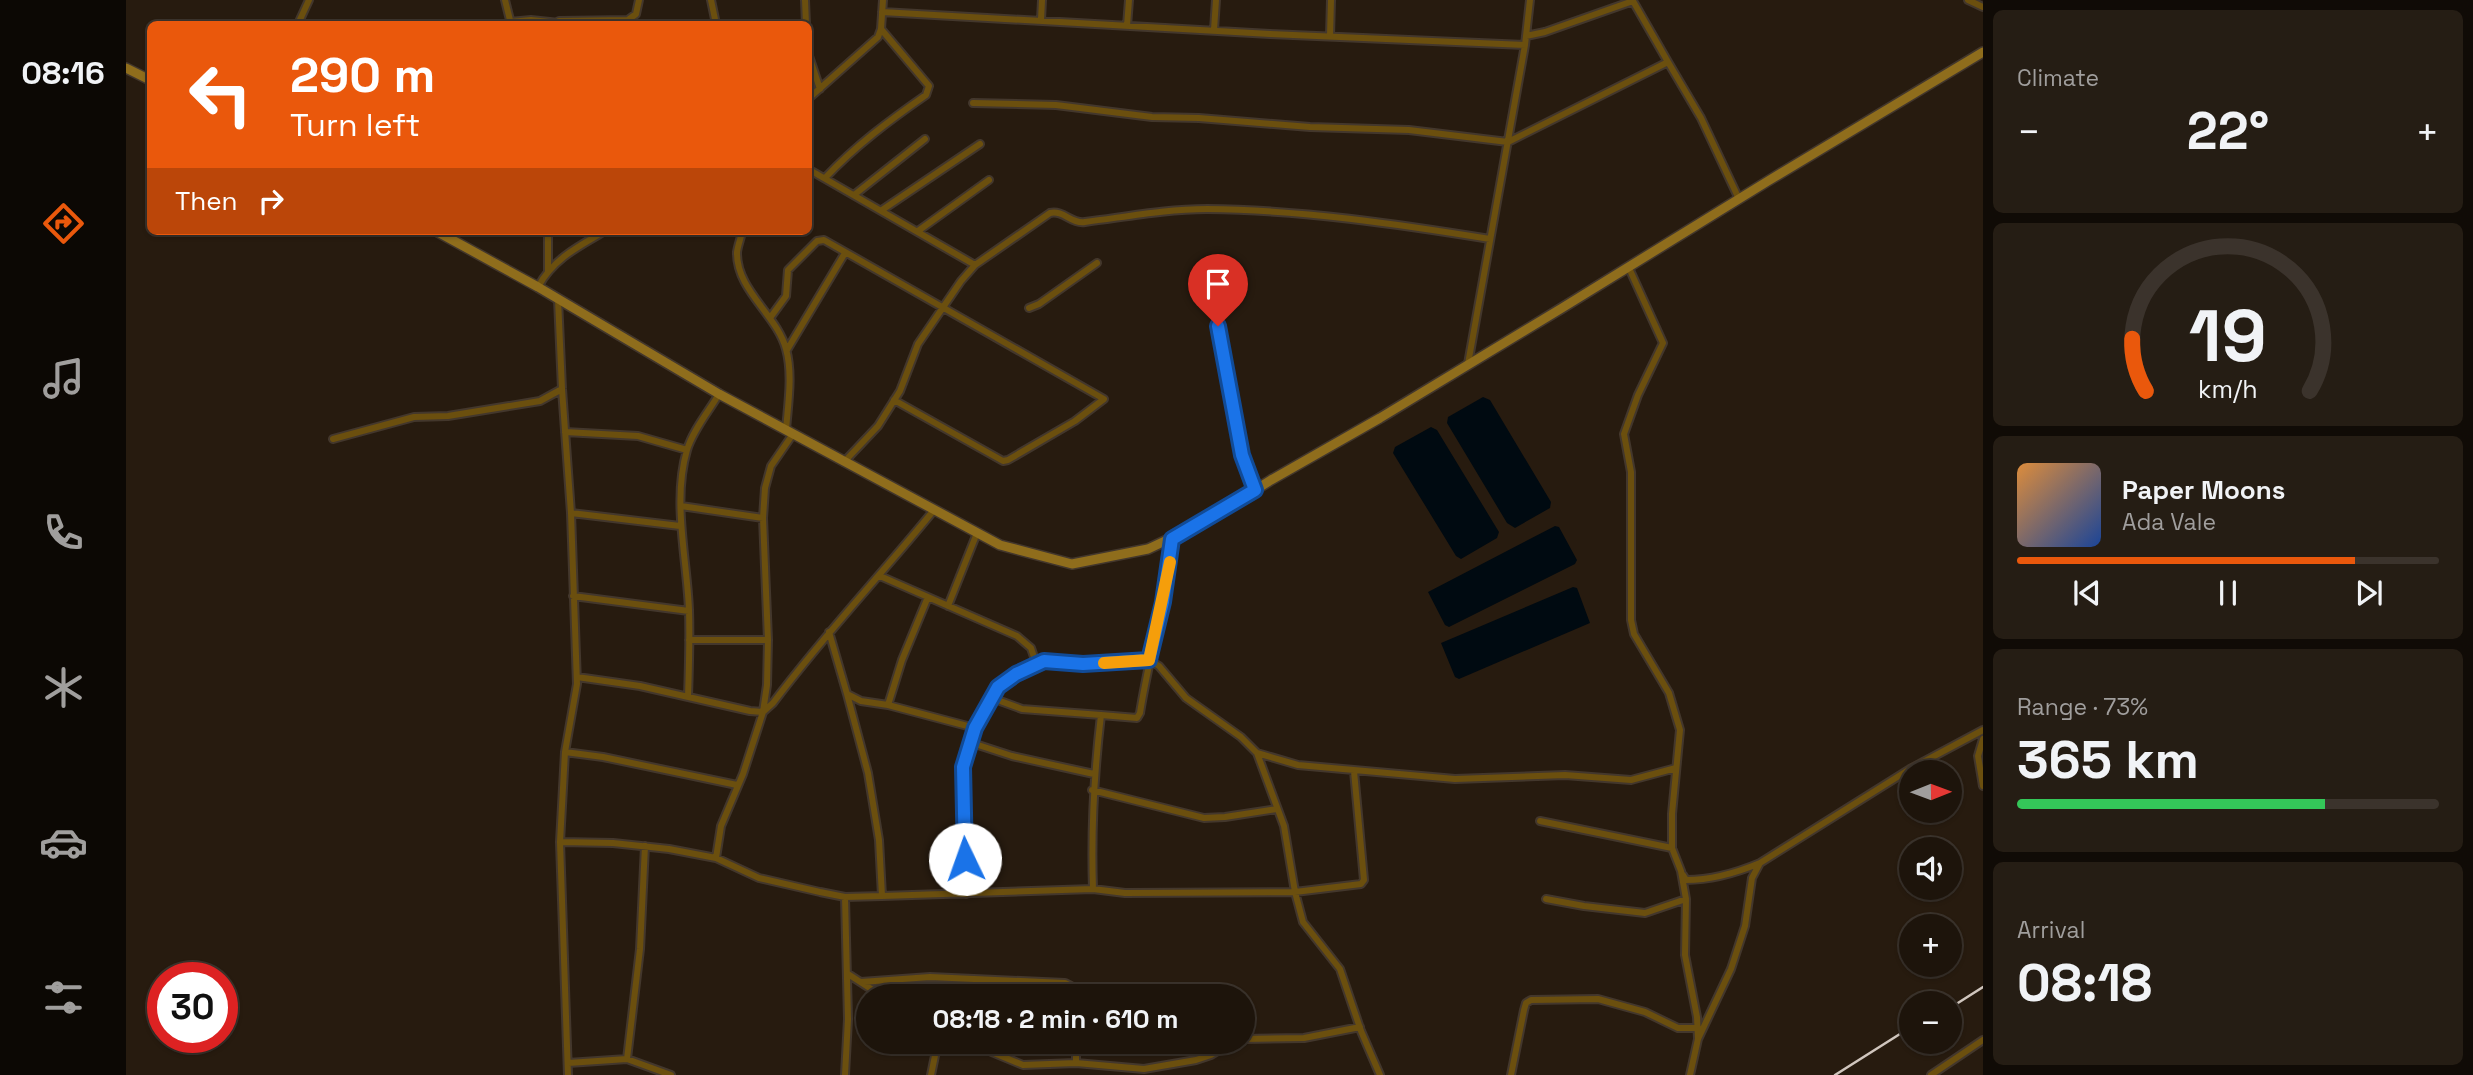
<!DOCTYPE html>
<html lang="en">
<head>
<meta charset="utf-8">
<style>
	body { margin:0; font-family:"Space Grotesk",sans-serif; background:#251d14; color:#f1f3f6; height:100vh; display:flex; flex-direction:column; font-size:26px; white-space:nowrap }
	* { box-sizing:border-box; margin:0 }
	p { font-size:23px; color:#a09e9d }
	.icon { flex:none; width:38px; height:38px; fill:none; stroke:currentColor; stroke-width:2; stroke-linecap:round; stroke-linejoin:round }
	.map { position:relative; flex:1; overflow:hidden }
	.sheet { display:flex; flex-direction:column; gap:10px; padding:10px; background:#100b06; width:490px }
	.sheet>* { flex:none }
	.banner { position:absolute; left:21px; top:21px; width:665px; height:214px; border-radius:10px; box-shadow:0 2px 5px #0004,0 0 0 2px #3b332c; background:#ea580c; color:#fff; overflow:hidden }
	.needle { width:46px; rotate:89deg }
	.controls { position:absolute; left:1773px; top:760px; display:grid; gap:14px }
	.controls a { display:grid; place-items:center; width:63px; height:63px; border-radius:50%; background:#1d140b; box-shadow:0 2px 5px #0004,0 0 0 2px #3b332c; font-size:35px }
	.speed { position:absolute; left:21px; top:962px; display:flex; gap:14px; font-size:35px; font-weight:700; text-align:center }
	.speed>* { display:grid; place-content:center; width:91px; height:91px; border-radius:50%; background:#1d140b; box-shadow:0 2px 5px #0004,0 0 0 2px #3b332c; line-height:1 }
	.speed .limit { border:10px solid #d22; background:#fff; color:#111 }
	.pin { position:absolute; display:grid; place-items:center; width:60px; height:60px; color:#fff; margin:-72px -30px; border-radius:50% 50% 50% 0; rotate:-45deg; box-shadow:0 0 7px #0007 }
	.pin .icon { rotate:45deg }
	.me { position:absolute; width:77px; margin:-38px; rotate:357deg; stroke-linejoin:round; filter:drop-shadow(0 0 5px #0008) }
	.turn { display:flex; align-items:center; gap:24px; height:147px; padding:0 28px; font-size:32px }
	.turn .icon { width:91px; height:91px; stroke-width:2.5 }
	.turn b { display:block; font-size:49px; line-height:60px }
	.then { display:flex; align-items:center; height:66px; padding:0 28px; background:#0003; gap:14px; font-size:26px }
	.big { font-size:52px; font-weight:600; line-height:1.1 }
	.sheet .widget { flex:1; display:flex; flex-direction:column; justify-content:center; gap:10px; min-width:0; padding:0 24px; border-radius:10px; background:#251d14 }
	.sheet .dial { align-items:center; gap:0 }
	.dial svg { height:182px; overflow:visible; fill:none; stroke:#3b332c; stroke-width:7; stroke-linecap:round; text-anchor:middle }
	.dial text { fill:#f1f3f6; stroke:none }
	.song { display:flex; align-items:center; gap:21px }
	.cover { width:84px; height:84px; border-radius:10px; background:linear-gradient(135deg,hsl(30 70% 55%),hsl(220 70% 35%)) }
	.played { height:7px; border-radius:4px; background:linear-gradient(90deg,#ea580c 80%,#3b332c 80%) }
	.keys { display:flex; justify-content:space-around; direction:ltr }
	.heat { display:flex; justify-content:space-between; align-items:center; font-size:38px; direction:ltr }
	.charge { height:10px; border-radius:5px; background:linear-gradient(90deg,#34c759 73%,#3b332c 0) }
	.trip { position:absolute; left:730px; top:984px; width:399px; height:70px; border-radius:35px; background:#1d140b; box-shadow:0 2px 5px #0004,0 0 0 2px #3b332c; font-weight:600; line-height:70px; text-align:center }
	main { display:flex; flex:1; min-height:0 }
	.tab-bar { display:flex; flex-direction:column; width:126px; justify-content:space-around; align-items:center; background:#0c0804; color:#a09e9d }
	.tab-bar .icon { width:49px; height:49px }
	.tab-bar .active { color:#ea580c }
	.tab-bar b { font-size:32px; color:#f1f3f6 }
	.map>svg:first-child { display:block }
	.water { fill:#000a11 }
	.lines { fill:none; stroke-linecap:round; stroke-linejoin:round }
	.street-casing { stroke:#43372c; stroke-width:10 }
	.secondary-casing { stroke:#43372c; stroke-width:12 }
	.street { stroke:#6b4f0e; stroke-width:6 }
	.secondary { stroke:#8f6d1c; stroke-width:9 }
	.rail { stroke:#d0c6be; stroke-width:2.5 }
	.route-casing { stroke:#114b97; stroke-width:18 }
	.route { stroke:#1a73e8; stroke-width:12 }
	.slow { stroke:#f59e0b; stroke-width:12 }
</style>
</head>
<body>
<main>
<nav class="tab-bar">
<b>08:16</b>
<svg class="icon active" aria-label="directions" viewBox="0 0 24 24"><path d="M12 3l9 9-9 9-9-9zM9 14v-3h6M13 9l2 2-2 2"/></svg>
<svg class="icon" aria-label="music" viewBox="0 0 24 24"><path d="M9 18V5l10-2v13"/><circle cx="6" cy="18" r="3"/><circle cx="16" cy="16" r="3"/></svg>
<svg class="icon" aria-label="phone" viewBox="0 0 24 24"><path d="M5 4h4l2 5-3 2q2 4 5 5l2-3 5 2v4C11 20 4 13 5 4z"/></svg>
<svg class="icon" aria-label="climate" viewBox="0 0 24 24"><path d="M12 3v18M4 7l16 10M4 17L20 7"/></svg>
<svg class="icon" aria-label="car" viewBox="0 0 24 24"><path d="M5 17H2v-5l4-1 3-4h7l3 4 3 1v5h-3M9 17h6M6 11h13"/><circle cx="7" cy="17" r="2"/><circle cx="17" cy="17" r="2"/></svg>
<svg class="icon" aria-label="filters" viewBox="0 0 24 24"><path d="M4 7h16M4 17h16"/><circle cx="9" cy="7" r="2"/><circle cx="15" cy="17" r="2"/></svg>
</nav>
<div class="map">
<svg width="1857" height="1075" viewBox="0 0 1857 1075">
	<rect width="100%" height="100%" fill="#271b0f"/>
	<path class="water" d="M1357,397L1364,400L1425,502L1424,508L1389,528L1381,523L1321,423L1322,417Z
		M1305,427L1311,430L1373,532L1371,538L1335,559L1330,556L1267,453L1269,447Z
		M1429,526L1433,527L1451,560L1449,564L1323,627L1319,625L1302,592Z
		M1447,587L1451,588L1464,623L1333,679L1329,677L1315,643Z"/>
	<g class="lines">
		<g class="street-casing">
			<path id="street" d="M379,0L385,24
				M585,0L590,24
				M679,0L680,24
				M1842,0L1857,7
				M756,12L1144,34L1399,45
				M915,20L916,0
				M433,21L502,20L510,14L513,0
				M384,22L405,20L433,23
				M172,24L183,0
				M1001,26L1003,0
				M1088,30L1090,0
				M1204,36L1205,0
				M1400,36L1419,32L1507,1L1542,62
				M682,53L694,89
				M682,99L752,37L755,29L757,0
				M847,103L930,105L1026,117L1073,118L1184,127L1283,130L1382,142L1542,62L1575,118L1613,199
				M682,169L849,265
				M699,178C729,146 764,120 800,95L803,86L755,29
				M728,195L799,139
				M756,210L854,144
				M422,231V271
				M616,231C615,238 612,245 611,252C610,290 651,315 660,349C667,374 662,404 660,430
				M792,231L863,180
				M1503,268L1537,343L1512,395L1498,434L1505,472V620L1508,634L1543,693L1554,730L1546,814V848L1555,871L1560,899L1559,955L1571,1017L1572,1039
				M412,287C427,259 453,246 479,231
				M432,299L436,389L445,513L451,684L439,752L434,842L442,1075
				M1087,306L1101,366L1116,455L1129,490
				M903,308L913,304L971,263
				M644,318L660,296L662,270L691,241L698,240L978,399L949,421L882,460L877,461L768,400
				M661,350L719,253
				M1342,364L1399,45L1404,0
				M439,432L512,436L561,450
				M207,439L288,417L322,416L414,401L436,389
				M718,462L752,426L774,391L792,344L835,281L849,265L924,213C938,210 945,224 959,222C999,217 1040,209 1081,209C1176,210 1271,224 1364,239
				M555,506L637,518
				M445,513L554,526
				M754,576L891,636L905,648L910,663
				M447,596L563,611
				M822,606L851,533
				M703,632L721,694L735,701L762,705L849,728L872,687L879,680L910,663L918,661L957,664L1023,660L1033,666L1060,698L1115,737L1131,753L1158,826L1169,892L1177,922L1214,969L1235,1031L1254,1075
				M563,640H642
				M451,677L514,686L624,711L637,712L647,703C697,636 755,575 808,510
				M562,697C563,668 564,639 563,610C561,558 546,501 561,450C567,430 583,411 593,394
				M866,698L896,709L975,715
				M762,705L776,660L802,597
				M1857,739L1852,756L1857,786
				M846,743L886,756L968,774
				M439,752L477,757L611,785
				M1131,753L1172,765L1329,779L1439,775L1505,780L1550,768
				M966,790L1078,818L1099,817L1151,809
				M1414,821L1546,848
				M434,842L487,843L543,849L590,858L633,878L694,892L719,897L756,896L753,840L742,773L721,694
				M590,858L595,826L617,774L637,712L641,685L642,640L637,518L639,488L645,466L667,434
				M1557,875L1560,880C1586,880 1610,873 1634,863
				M967,889L999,893L1169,892L1235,884L1238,880L1228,771
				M840,894L836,773L849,728
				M756,896L967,889C965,830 968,774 975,715L1011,718L1014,713C1023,655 1041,598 1046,539
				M719,897L722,1019L719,1075
				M1420,899L1458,906L1519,913L1560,899
				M722,974L756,996
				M735,982L804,977L939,983L945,986L948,996
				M1116,1039L1178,1038L1234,1027
				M839,1041L897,1065L950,1063L1018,1069L1070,1060L1085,1055L1108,1041
				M950,1041V1063
				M501,1059L514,949L519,846
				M442,1063L501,1059L545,1075
				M805,1075L812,1041
				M1385,1075L1398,1010L1400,1003L1405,1000L1472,999L1519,1012L1552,1028H1572
				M1564,1075L1572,1039L1605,969L1619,926L1626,878L1634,863L1784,769L1857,730
				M1805,1075L1857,1040"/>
		</g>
		<g class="secondary-casing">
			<path id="secondary" d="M0,68L24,80
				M310,231L412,287L593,394L874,545L946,564L1022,549L1075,524L1145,480L1254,418L1436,308L1642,181L1857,52"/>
		</g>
		<use href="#street" class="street"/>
		<use href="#secondary" class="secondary"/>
		<path class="rail" d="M1824,1008L1857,987
			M1709,1075L1785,1027"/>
	</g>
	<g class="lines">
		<g class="route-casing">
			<path id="route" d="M839,859L837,767L849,728L872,687L890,674L918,661L957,664L1023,660L1037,602L1046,539L1129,490L1116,455L1092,326"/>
		</g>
		<use href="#route" class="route"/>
		<path class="slow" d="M978,663L1023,660L1044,562"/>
	</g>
</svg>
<div class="controls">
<a><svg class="needle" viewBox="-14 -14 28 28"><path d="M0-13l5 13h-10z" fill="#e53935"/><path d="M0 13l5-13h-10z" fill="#a09e9d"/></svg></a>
<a><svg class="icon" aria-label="sound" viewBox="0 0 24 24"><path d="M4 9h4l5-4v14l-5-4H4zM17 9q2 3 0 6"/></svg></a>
<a>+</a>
<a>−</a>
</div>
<div class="speed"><div class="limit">30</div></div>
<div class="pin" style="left:1092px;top:326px;background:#d93025"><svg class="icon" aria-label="arrive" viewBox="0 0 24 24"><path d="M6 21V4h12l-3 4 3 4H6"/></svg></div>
<svg class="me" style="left:839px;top:859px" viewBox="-20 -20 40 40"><circle r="19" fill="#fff"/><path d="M0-13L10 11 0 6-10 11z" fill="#1a73e8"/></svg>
<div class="trip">08:18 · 2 min · 610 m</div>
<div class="banner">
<div class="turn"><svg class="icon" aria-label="left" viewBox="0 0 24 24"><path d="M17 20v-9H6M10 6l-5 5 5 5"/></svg><div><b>290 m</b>Turn left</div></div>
<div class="then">Then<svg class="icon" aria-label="right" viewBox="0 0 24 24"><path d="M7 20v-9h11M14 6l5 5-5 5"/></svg></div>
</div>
</div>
<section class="sheet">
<div class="widget"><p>Climate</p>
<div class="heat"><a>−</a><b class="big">22°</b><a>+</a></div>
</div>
<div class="widget dial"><svg viewBox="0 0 100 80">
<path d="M14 69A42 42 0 1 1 86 69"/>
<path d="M14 69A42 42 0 0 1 8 46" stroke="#ea580c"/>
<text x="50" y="56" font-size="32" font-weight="700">19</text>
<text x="50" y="72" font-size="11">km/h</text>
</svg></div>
<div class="widget">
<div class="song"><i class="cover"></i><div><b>Paper Moons</b><p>Ada Vale</p></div></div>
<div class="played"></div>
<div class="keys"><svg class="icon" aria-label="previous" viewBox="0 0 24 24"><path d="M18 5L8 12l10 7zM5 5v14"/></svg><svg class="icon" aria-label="pause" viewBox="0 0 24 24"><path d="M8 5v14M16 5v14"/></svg><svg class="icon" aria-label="next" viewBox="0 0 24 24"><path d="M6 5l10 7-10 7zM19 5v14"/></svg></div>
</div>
<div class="widget"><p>Range · 73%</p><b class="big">365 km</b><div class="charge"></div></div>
<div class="widget"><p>Arrival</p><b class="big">08:18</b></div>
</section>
</main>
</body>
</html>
